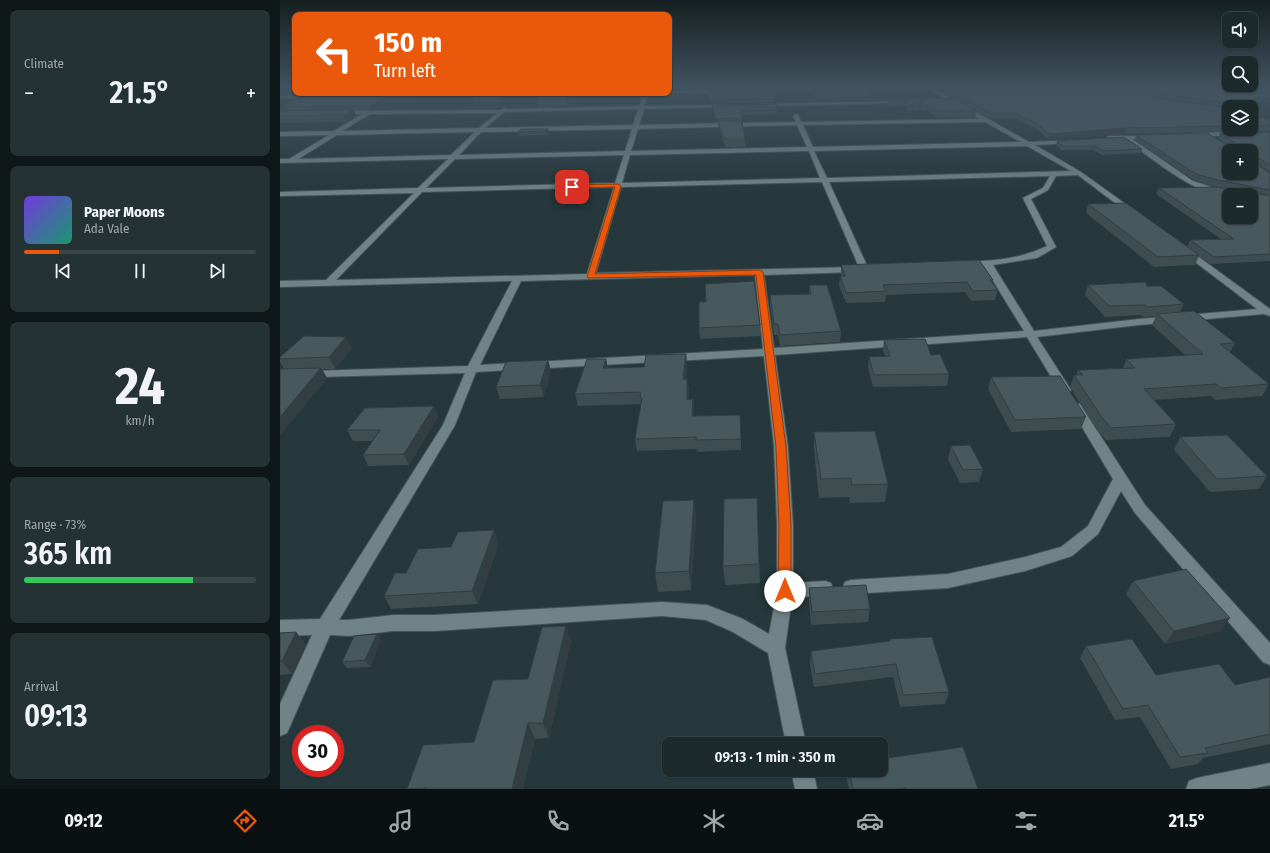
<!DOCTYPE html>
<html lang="en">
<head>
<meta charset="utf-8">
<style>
	body { margin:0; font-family:"Fira Sans Condensed",sans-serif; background:#253234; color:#f1f3f6; height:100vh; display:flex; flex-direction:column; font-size:15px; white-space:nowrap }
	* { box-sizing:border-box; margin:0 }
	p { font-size:13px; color:#a0a7a9 }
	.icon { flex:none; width:22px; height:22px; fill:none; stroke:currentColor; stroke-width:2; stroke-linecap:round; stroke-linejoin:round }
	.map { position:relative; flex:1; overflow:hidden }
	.drawer { display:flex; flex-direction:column; gap:10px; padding:10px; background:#0f1718; width:280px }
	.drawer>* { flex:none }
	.top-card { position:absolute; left:12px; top:12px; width:380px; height:84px; border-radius:8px; box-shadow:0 1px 3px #0004,0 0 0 1px #3a4648; background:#ea580c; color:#fff; overflow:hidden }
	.controls { position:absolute; left:942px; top:12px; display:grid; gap:8px }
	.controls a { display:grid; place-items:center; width:36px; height:36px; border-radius:8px; background:#1c2a2c; box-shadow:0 1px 3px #0004,0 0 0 1px #3a4648; font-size:20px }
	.speed { position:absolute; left:12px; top:725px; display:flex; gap:8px; font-size:20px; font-weight:700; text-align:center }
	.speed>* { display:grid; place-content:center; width:52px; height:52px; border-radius:50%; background:#1c2a2c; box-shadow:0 1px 3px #0004,0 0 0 1px #3a4648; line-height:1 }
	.speed .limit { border:6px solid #d22; background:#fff; color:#111 }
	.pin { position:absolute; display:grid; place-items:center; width:34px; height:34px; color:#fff; margin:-17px; border-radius:8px; box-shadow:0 2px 6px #0006 }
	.me { position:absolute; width:44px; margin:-22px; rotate:0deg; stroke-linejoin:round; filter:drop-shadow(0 0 3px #0008) }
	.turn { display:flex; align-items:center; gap:14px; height:84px; padding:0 16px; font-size:18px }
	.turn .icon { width:52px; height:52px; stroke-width:2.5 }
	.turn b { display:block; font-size:28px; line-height:34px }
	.big { font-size:30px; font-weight:600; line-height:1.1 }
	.drawer .widget { flex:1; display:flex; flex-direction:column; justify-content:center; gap:6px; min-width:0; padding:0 14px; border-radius:8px; background:#253234 }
	.drawer .dial { align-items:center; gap:0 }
	.dial b { font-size:52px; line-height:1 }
	.song { display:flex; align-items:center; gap:12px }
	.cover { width:48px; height:48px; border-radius:6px; background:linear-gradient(135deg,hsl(260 70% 55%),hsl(160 70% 35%)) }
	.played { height:4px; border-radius:2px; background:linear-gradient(90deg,#ea580c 15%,#3a4648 15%) }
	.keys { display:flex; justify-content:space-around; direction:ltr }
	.heat { display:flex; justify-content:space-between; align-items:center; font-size:22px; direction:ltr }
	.charge { height:6px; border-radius:3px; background:linear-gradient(90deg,#34c759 73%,#3a4648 0) }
	.trip { position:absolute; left:382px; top:737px; width:226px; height:40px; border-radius:8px; background:#1c2a2c; box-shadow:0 1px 3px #0004,0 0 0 1px #3a4648; font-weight:600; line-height:40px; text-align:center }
	.menu { display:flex; height:64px; justify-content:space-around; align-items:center; background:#0b1112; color:#a0a7a9 }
	.menu .icon { width:28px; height:28px }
	.menu .current { color:#ea580c }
	.menu b { font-size:18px; color:#f1f3f6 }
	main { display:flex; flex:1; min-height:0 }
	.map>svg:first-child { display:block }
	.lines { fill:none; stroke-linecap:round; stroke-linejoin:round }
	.minor-casing { stroke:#445457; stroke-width:2 }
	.minor { fill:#708387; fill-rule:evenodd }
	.wall { fill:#3d4d50 }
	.shaded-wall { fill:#323e41 }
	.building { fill:#47595d; stroke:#323e41; fill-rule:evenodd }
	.route { fill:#ea580c; stroke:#983908 }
</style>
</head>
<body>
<main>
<section class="drawer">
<div class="widget"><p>Climate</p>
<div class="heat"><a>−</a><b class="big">21.5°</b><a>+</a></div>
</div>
<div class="widget">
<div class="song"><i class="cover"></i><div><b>Paper Moons</b><p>Ada Vale</p></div></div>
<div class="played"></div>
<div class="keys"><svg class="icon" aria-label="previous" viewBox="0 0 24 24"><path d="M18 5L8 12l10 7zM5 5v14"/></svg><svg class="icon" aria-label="pause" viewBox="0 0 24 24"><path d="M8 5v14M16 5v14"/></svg><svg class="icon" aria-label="next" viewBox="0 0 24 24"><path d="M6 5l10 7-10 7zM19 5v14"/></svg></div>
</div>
<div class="widget dial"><b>24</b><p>km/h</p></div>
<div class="widget"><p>Range · 73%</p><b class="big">365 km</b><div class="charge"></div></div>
<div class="widget"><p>Arrival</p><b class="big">09:13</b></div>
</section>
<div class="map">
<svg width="990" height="789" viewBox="0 0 990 789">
	<rect width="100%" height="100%" fill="#26383b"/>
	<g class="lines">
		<g class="minor-casing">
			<path id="minor" d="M645,86H650L749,142L795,140V142L793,143L755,145L801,172L858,213L854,215H851L798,175L776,176L768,190L751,199L776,247L757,258L713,265L754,331L859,319L977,309L902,252L901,250L905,247L990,309V316L984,314L859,325L757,337L791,390L789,393H781L779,390L747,337L495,355L508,447L513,525V583L545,581L551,583L553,588L551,593L545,595L512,598L505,648L526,744H506L488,653L451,631L426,620L382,616L155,631H113L69,636L50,635L7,733L0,736V704L32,635L0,636V620L40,619L163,425L185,373L0,378V372L188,366L232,281L0,287V281L46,280L134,193L0,196V192L138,188L168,159L0,163V159H9L49,135L0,136V132L54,131L82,114H57L56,113L59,111L221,110L225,108L227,109L359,106L364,93H368L364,106L448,105L450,106L448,107L364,109L359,125L516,122L513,116L516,114L518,115L521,122L700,119L650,89L389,93H388H389V91ZM358,109L353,125L205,128L224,112ZM218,113L199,128L62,131L90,114ZM705,122L741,142L533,147L523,125ZM517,125L527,147L351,151L358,129ZM352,129L345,151L179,155L201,132ZM195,132L171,155L18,159L57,135ZM747,146L791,171L547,178L534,151ZM529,151L540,178L342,183L350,155ZM344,155L335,183L146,188L175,159ZM770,176L763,188L743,198L767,246C747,256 724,260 701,261C695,261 685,260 681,264L685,267L704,266L744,331L494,348L484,275L577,272L587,270L588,268L549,182ZM542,182L579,267L316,273L341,187ZM334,187L307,274L56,280L142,192ZM475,275L483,349L200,365L241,281ZM484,356L494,447L497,525V591L489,634L463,619L427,605L382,602L155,615H113L69,620H59L175,425L196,372Z
				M209,93H311L309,94L92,97L90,96L92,95Z
				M0,96H36L38,97L36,98H0Z
				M626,101L624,103L480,106L478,105L480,104Z
				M913,133L955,132L958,134L955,136H911L910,135Z
				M829,136H873V138L871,139H852L913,181L935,188L967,193L971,195C950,195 927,193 908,183C887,171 867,155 847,141V139H827V137Z
				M796,403L800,404L865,505L990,643V665L983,662L855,513L841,491L818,534L792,556L745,571L668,588L571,594L565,592L563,587L565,582L571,580L668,574L745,557L781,547L808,526L833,479L790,407L792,404Z
				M990,763V785L969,789H906L909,781L917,778Z
				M511,770H533L537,789H515Z"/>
		</g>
		<use href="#minor" class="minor"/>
	</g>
	<path class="wall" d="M426,86H492V87L426,89Z
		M529,86H568L529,87Z
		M653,86H990V103L965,105L969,107H949L936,106L949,109V129H971V108L973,115L990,120V131L844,134L768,139L755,128L734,118H709Z
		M532,89L592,97V100L536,101L532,92Z
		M427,91L495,99V102L431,103Z
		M52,93H101L52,94Z
		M197,93L227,97L222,102L194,103L193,96Z
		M293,96L288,106L259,107L257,100Z
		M109,98L91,110H74L76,116L67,122L0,123V111L1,110L0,107Z
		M673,98L696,111L695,118L655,117L649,111H644L641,109L638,111H627L624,106L609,107L608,105V99Z
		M432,106L497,110V114L461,115L465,139V147H445L439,128L438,122H437L432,109Z
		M268,129L269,132L267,135L240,136L239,132Z
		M990,132V172L972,161L990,173V261L930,264L919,256L915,265L874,267L806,213L808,204L907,247L910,240L941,239L876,194L879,188L948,189L935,187L914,180L855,140L856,135L950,147L938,138L940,133Z
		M777,141L862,149L861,153L822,155L813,150H782L776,145Z
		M561,265L713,280L712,283L718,290L715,300L691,301L685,292L606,295L605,302L566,303L559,286L560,276H561Z
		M529,285L561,331L560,342L500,346L498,335H494L490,305V295L529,294Z
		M808,285L904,304L900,312L955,343L950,352L989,384L982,396L935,400L931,396L874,400L896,424L890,437L826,440L816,429L790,387L794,375H796L798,370L843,368L846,359L905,355L872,325L876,316L863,317L861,315L825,317L805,295Z
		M426,302L480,325V336L420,339L419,328Z
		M604,340L651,355L669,374L667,386L593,387L588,368L589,357L605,356L603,351Z
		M72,348L55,369H42L47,378L0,435V369H4L0,362V357Z
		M406,354L407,365L406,379H407L409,390L408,399H413L414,411V416L461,427V450L417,452L416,449L357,451L355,439L361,404L298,406L295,394L326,359L328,368L364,367Z
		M268,360L271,371L264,397L220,399L216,387Z
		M711,377L806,417L801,429L731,432L708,389Z
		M154,406L158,417L129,465L88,466L83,455L93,441H73L67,430Z
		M534,432L608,484L605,502L570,503L569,497L539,498L534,450Z
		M900,437L987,476L979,489L930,492L894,450Z
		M671,446L703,469L699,482L680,483L668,459Z
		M477,498L480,583L445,585L443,566Z
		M414,500L416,519L411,590L378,592L375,573Z
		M219,543L198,604L111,609L104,596L126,573L171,547Z
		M853,581L941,631L885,644L846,594Z
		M529,588L590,609L588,622L531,625L529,601Z
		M286,626L291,642L269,738L255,739L243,789H127L194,742L248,679Z
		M16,632L26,645L12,674L0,675V633Z
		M97,634L101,640L90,667L67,668L62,662Z
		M610,639L669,692L665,704L620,707L613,677L534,687L530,664L531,651L609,642Z
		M806,646L876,675L955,685L990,677V744L923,758L918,764L891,769L860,717L835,720L800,658Z
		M567,770H601L698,789H569L566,775Z"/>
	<path class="shaded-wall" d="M223,93H226L227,97L222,102L220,96Z
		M290,93H292L293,96L288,106L286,100Z
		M108,95L109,98L91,110L90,106Z
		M990,98V103L954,106L956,102Z
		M641,102V109L638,111L639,105Z
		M74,109L76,116L67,122L64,115Z
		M846,128L844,134L768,139L770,134Z
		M268,129L269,132L267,135L266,131Z
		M66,337L72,348L55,369L49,357Z
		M406,354L407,365L405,390L403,379Z
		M326,359L328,370L323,368Z
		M268,360L271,371L264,397L260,385Z
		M41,368L47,378L0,435V417Z
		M407,379L409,390L408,411L407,400Z
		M413,399L414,411L413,428L412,416Z
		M154,406L158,417L129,465L124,454Z
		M414,500L416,519L411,590L409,571Z
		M214,530L219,543L198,604L192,591Z
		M950,618L941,631L885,644L894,631Z
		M286,626L291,642L269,738L263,723Z
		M16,632L26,645L12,674L2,661Z
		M97,634L101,640L90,667L85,660Z
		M248,723L255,739L243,789H232Z"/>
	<path class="building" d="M662,86H828L887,100L932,105L949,109V126L846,128L770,134L756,123L735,113H710Z
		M849,86H953L990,95V98L956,102L969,107H952L951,103L888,95Z
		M972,86H990V90Z
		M586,88L592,97L537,98L532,89Z
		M493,90L495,99L430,100L427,91Z
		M197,93H223L220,96H193Z
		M262,93H290L286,100H257Z
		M108,95L90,106L0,107L23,96Z
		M673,98L696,111H656L650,105H644L641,102L639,105H628L624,100L610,101L608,99Z
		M496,104L497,110L461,111L462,118L436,119L432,106Z
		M971,108L973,109L972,110L973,115L990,120V125L971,126Z
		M74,109L64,115L0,116V111Z
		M438,121H462L465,139H444Z
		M241,129H268L266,131L239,132Z
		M990,132V165L974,155L972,156V161L990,173V190L938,180L916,174L856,135L927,133L952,148L958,145L940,133ZM949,151H971V173H949Z
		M844,137L862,149L823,151L815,146H783L777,141Z
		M936,187L956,190H972L974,193L990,196V254L934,257L910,240L954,239L879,188ZM949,195H971V217H949Z
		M846,203L919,255L878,257L808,204Z
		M699,260L713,280H710L718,290L693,291L687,282L603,285L606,291L566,293L560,276H565L561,265Z
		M474,281L480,325L419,328V302H426L425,284Z
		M866,282L867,286H881L904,304L867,307L865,305L829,306L808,285Z
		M529,285H547L561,331L500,335L498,324H494L490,295L531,294Z
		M914,311L955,343L940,344L989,384L941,388L937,384L864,389L896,424L831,428L821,416L794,375H803L798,370L855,368L846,359L923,354L877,314Z
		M24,336L66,337L49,357L0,359V357Z
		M645,339L651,355L660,354L669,374L594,375L589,357L610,356L604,340Z
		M406,354L403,379H407V400L413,399L412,416L460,415L461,439L416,440V437L355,439L362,398H360L361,392L295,394L307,359H326L323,368L364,367L366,355Z
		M268,360L260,385L216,387L226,362Z
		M41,368L0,417V369Z
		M780,376L806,417L735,420L711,377Z
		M154,406L124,454L83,455L100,430H67L85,408Z
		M595,431L608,484L572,485L571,478L541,479L534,432Z
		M947,435L987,476L937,479L900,437Z
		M690,445L703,469L683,470L671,446Z
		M477,498L479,564L443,566L444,499Z
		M414,500L409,571L375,573L383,501Z
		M214,530L192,591L104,596L115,573H126L138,549L171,547L178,532Z
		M906,569L950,618L894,631L853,581Z
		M586,585L590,609L532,612L529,588Z
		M286,626L263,723H248L232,789H146L147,788L127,789L143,745L194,742L213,680L248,679L262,627Z
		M16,632L2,661L0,662V633Z
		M97,634L85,660L62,662L74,636Z
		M652,637L669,692L623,695L616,664L535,674L531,651L610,641V639Z
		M852,639L876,675L939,664L955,685L990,677V734L925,748L928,753L900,757L868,705L843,709L806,646Z
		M683,747L698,789H626L625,788L616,789H573L569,770H601V759Z"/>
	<linearGradient id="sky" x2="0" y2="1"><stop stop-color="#151f20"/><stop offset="0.44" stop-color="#415360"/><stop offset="1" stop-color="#415360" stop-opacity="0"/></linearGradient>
	<rect width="990" height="196" fill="url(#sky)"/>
	<path class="route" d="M338,184L341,186L315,274L479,270L483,272L506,447L511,525V591L509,595L505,596L500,595L498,591L499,525L496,447L476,275L308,278L307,277L335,187L292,188L290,187L292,185Z"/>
</svg>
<div class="controls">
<a><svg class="icon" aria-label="sound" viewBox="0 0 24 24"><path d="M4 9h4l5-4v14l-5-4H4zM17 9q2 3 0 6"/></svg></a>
<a><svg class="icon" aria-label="search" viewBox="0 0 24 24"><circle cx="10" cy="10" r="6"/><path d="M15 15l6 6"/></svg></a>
<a><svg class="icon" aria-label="layers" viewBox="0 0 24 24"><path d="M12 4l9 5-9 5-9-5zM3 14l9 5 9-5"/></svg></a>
<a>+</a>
<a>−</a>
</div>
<div class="speed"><div class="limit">30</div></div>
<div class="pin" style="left:292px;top:187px;background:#d93025"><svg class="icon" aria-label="arrive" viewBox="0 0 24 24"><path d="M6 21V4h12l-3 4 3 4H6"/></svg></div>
<svg class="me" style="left:505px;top:591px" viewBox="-20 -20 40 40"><circle r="19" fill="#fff"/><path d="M0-13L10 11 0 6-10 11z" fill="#ea580c"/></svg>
<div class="trip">09:13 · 1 min · 350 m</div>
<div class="top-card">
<div class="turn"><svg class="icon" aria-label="left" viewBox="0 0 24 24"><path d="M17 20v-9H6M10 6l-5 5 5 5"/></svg><div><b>150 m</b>Turn left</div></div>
</div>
</div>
</main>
<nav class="menu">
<b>09:12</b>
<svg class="icon current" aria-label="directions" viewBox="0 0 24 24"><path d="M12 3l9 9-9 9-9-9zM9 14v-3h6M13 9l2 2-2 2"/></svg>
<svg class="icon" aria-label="music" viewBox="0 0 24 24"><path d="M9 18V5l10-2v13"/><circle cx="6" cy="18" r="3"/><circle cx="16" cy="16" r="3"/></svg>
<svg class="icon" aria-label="phone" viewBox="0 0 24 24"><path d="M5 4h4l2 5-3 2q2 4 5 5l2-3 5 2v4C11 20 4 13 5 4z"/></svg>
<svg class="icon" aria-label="climate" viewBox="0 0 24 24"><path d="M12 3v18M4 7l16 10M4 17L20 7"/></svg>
<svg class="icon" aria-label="car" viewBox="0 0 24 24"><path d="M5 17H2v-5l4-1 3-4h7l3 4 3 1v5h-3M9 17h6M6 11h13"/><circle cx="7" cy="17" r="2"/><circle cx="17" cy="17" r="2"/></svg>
<svg class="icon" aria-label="filters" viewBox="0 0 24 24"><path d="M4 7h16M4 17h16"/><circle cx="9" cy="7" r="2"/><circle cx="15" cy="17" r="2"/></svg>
<b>21.5°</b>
</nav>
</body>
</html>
